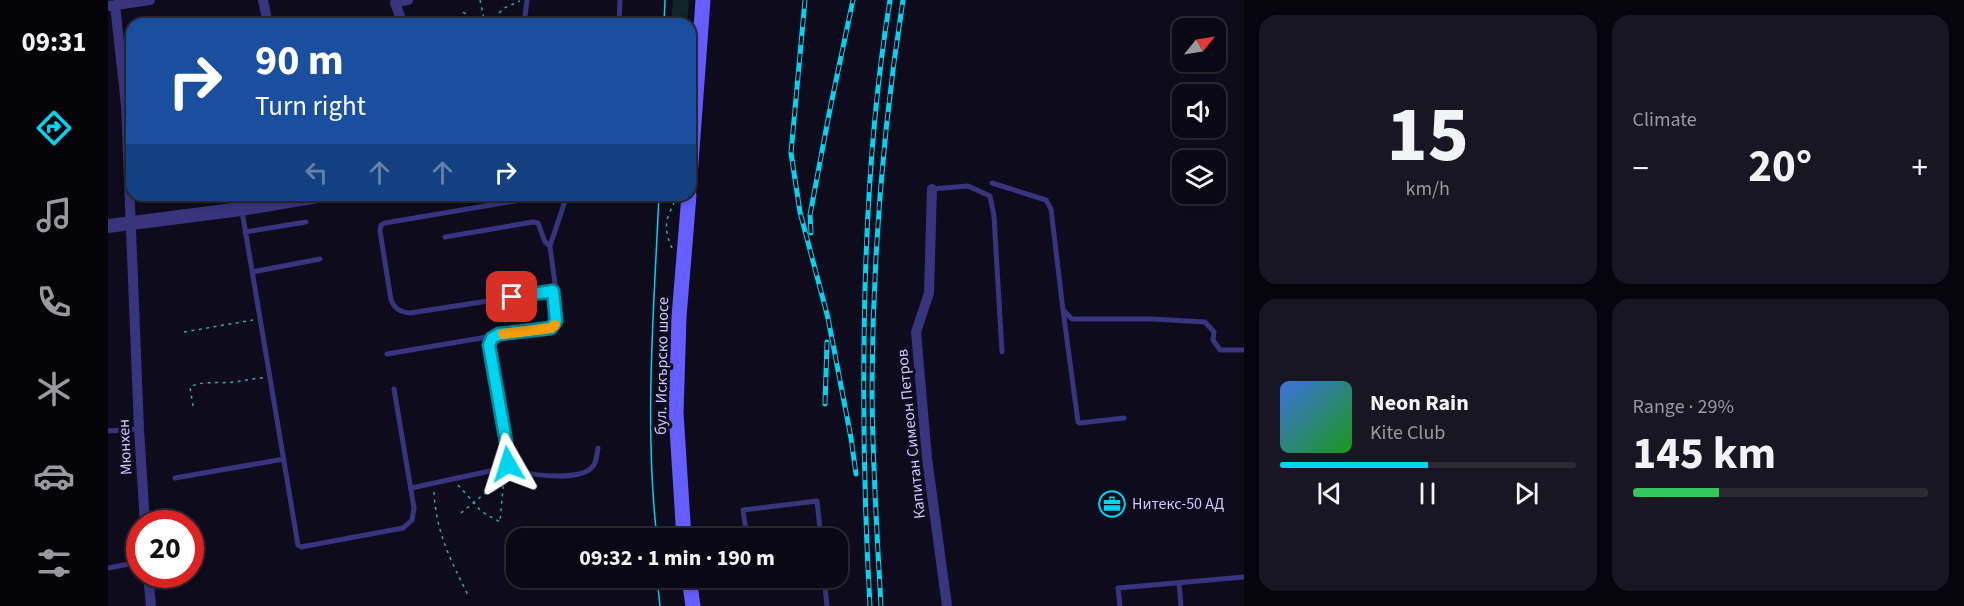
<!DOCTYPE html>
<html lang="en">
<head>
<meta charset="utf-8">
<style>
	body { margin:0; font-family:"Source Sans 3",sans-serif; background:#181622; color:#f1f3f6; height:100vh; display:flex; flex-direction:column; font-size:22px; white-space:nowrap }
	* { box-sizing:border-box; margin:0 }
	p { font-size:20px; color:#999aa0 }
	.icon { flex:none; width:33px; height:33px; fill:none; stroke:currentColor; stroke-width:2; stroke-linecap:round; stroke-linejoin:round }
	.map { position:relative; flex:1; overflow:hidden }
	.side { display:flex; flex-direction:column; gap:15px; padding:15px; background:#06040c; width:720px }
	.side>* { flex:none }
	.guide { position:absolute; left:18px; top:18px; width:570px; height:183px; border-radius:18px; box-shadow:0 3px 9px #0003,0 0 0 2px #2a2934; background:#1a4fa0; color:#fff; overflow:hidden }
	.needle { width:39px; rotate:60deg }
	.controls { position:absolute; left:1064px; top:18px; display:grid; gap:12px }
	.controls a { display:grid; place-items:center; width:54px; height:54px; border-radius:12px; background:#0a0815; box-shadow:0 3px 9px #0003,0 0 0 2px #2a2934; font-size:30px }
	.speed { position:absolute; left:18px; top:510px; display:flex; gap:12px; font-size:30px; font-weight:700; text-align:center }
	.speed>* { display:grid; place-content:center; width:78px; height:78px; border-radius:50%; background:#0a0815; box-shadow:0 3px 9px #0003,0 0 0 2px #2a2934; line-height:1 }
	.speed .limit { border:9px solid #d22; background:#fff; color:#111 }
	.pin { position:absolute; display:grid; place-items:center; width:51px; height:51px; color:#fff; margin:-26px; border-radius:12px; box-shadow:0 3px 9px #0006 }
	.me { position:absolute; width:66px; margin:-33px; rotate:354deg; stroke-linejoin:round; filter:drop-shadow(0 0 4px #0008) }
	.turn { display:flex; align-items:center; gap:21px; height:126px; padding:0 30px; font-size:27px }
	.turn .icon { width:78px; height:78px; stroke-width:2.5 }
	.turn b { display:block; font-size:42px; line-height:51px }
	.lanes { display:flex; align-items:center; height:57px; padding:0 30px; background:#0003; justify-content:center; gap:30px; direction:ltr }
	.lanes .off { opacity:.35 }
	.big { font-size:45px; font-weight:700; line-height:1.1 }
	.side .tile { flex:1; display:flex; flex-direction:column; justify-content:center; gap:9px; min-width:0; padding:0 21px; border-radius:18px; background:#181622 }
	.side .dial { align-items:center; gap:0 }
	.dial b { font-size:78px; line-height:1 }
	.song { display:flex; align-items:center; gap:18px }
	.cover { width:72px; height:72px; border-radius:9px; background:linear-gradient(135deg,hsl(220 70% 55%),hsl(120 70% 35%)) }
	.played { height:6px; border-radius:3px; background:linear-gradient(90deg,#00d4f1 50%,#2a2934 50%) }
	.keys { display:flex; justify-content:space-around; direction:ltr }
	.heat { display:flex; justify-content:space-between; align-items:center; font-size:33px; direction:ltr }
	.charge { height:9px; border-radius:4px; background:linear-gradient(90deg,#34c759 29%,#2a2934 0) }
	.side .tiles { flex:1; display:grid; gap:15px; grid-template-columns:repeat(2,1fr) }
	.trip { position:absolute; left:398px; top:528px; width:342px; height:60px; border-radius:18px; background:#0a0815; box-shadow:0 3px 9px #0003,0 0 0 2px #2a2934; font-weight:700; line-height:60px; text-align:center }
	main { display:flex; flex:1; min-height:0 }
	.tab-bar { display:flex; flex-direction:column; width:108px; justify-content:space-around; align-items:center; background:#040308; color:#999aa0 }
	.tab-bar .icon { width:42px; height:42px }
	.tab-bar .selected { color:#00d4f1 }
	.tab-bar b { font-size:27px; color:#f1f3f6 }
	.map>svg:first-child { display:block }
	.green { fill:#0e2626 }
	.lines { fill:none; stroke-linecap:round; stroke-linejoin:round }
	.path { stroke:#29b0ab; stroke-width:1.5; stroke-dasharray:3 4.5; stroke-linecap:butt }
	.service { stroke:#38347d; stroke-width:5 }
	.minor { stroke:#38347d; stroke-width:10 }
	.tertiary { stroke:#38347d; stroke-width:14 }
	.secondary { stroke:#645dff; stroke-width:15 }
	.tram { stroke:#00d4f1; stroke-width:1.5 }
	.rail-casing { stroke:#00d4f1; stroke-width:5 }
	.rail { stroke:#0e0b1c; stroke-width:3; stroke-dasharray:9; stroke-linecap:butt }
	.route-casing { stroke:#008a9d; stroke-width:15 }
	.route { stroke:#00d4f1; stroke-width:10 }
	.slow { stroke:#f59e0b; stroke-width:10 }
	.labels { text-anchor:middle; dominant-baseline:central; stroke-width:6; stroke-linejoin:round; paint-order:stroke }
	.street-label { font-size:16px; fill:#cec6ff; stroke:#0e0b1c }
	.poi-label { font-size:16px; fill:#cec6ff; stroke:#0e0b1c; text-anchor:start }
</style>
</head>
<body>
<main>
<nav class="tab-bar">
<b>09:31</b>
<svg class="icon selected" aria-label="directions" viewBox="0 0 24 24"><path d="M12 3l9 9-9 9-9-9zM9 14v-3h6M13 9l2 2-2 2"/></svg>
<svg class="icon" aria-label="music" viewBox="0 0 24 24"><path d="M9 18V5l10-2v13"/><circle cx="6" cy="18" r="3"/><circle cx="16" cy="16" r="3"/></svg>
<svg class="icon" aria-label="phone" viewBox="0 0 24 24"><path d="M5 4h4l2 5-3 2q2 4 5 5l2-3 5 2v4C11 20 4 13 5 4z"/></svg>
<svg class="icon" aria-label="climate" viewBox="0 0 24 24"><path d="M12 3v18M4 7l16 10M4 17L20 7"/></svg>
<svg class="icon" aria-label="car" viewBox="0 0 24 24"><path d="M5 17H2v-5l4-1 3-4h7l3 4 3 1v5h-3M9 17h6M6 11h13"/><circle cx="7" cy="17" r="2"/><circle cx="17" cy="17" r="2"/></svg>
<svg class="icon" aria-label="filters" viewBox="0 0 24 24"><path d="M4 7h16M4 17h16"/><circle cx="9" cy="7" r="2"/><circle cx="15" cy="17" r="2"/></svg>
</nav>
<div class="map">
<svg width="1136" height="606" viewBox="0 0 1136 606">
	<rect width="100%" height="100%" fill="#0e0b1c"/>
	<path class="green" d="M565,0H581L579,24H563Z"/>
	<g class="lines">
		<path class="path" d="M372,0L377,24
			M355,12L371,24
			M381,24L396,8L412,1
			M564,248C559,237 556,226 561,214C564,207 567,203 568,195
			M76,332L145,320
			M85,406L82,387C95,380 111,384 126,382C136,381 145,378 155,378
			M350,485L374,512L392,522L396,476
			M326,492C328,533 343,561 361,597
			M353,513L388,484L395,475"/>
		<path class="service" d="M416,24L419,0
			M511,24L512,0
			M884,183L938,200L943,209L955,310L964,319H1046L1097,322L1106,332L1105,340L1112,350H1136
			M824,189L860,186L882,196L886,216L894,352
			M442,195L277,223L273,225L272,231L283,300C287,309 292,312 302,313L445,291
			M134,211L190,545L193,547L295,528L304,520L306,508L286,389
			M137,232L198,222
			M337,237L425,222L430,223L437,242L442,246
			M144,272L212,259
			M955,310L970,422L972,423L1016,418
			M279,354L385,336
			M0,431L31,429
			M400,464C404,467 407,470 412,471C427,476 475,481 485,466C489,461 489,453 490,448
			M67,478L176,459
			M303,488L396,468L400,464L401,459L381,345L384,338L391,334L443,328L447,324L445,291L447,284L442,246L459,195
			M639,538L635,510L709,501L713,538
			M0,568L32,562
			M716,578L719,606
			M1071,583L1073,606
			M1012,606L1010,588L1136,577"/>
		<path class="minor" d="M155,0L160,24
			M7,5L18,105L31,429L37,524
			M1,6L42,0
			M295,24L287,3L300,0
			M824,189L821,293L808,332L819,458L839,606
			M40,574L43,606"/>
		<path class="tertiary" d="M0,226L133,209L216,195"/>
		<path class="secondary" d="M582,177L595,0
			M576,538L568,413L571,317L581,195
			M581,578L585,606"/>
		<path class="tram" d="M556,24L557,0
			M549,538C536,425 546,309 551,195
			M549,578L552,606"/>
		<g class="rail-casing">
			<path id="rail" d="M697,0L683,153L692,212L720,318L743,438L748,474
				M703,233L702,215L722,109L745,0
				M717,404L719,342
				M762,606C757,520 755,434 756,348C757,231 763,115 782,0
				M773,606C769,532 764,458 764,384C765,256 775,127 795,0"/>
		</g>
		<use href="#rail" class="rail"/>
	</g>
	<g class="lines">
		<g class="route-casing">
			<path id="route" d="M400,464L401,459L381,345L384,338L391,334L443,328L448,321L445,291L404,297"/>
		</g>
		<use href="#route" class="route"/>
		<path class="slow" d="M395,334L443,328L447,325"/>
	</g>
	<defs>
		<g id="office-ring" transform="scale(1.35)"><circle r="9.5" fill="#0e0b1c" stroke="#00d4f1" stroke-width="1.5"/><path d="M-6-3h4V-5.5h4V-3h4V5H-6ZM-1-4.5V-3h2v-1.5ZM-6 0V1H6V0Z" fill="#00d4f1"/></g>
	</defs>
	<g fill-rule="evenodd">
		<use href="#office-ring" x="1004" y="504"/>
	</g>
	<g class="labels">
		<g class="street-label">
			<text transform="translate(554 366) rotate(-89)">бул. Искърско шосе</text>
			<text transform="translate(803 434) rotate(-96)">Капитан Симеон Петров</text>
			<text transform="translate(17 447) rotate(-93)">Мюнхен</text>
		</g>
		<g class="poi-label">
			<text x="1024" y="504">Нитекс-50 АД</text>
		</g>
	</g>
</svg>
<div class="controls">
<a><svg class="needle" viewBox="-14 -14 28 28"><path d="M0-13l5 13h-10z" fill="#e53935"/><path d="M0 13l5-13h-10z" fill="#999aa0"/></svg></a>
<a><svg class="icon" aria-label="sound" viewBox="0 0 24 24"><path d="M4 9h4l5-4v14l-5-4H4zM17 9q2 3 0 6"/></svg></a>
<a><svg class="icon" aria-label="layers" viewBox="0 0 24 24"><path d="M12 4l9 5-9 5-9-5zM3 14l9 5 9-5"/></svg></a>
</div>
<div class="speed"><div class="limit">20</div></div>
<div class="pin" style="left:404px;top:297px;background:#d93025"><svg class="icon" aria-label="arrive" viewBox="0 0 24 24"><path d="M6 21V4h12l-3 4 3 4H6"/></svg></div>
<svg class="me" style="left:400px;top:464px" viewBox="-20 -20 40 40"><path d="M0-17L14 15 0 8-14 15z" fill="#00d4f1" stroke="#fff" stroke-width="4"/></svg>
<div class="trip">09:32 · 1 min · 190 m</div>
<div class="guide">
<div class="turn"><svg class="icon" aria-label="right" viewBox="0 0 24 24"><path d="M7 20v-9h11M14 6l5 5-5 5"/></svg><div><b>90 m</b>Turn right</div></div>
<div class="lanes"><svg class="icon off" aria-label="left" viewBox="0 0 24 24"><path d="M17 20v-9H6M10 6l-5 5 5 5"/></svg><svg class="icon off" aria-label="ahead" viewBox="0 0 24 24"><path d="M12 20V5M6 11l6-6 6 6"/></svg><svg class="icon off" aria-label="ahead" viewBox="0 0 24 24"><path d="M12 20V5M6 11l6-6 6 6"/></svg><svg class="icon" aria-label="right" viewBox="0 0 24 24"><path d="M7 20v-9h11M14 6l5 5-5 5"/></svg></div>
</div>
</div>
<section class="side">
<div class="tiles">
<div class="tile dial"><b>15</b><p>km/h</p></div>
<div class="tile"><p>Climate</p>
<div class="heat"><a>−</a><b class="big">20°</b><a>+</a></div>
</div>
<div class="tile">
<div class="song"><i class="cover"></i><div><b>Neon Rain</b><p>Kite Club</p></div></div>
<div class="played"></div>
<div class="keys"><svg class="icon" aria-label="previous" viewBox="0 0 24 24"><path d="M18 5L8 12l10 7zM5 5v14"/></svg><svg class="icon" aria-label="pause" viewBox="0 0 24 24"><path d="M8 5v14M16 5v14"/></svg><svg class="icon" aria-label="next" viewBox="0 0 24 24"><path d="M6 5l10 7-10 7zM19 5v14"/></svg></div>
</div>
<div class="tile"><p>Range · 29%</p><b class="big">145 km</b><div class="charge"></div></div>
</div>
</section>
</main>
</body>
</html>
